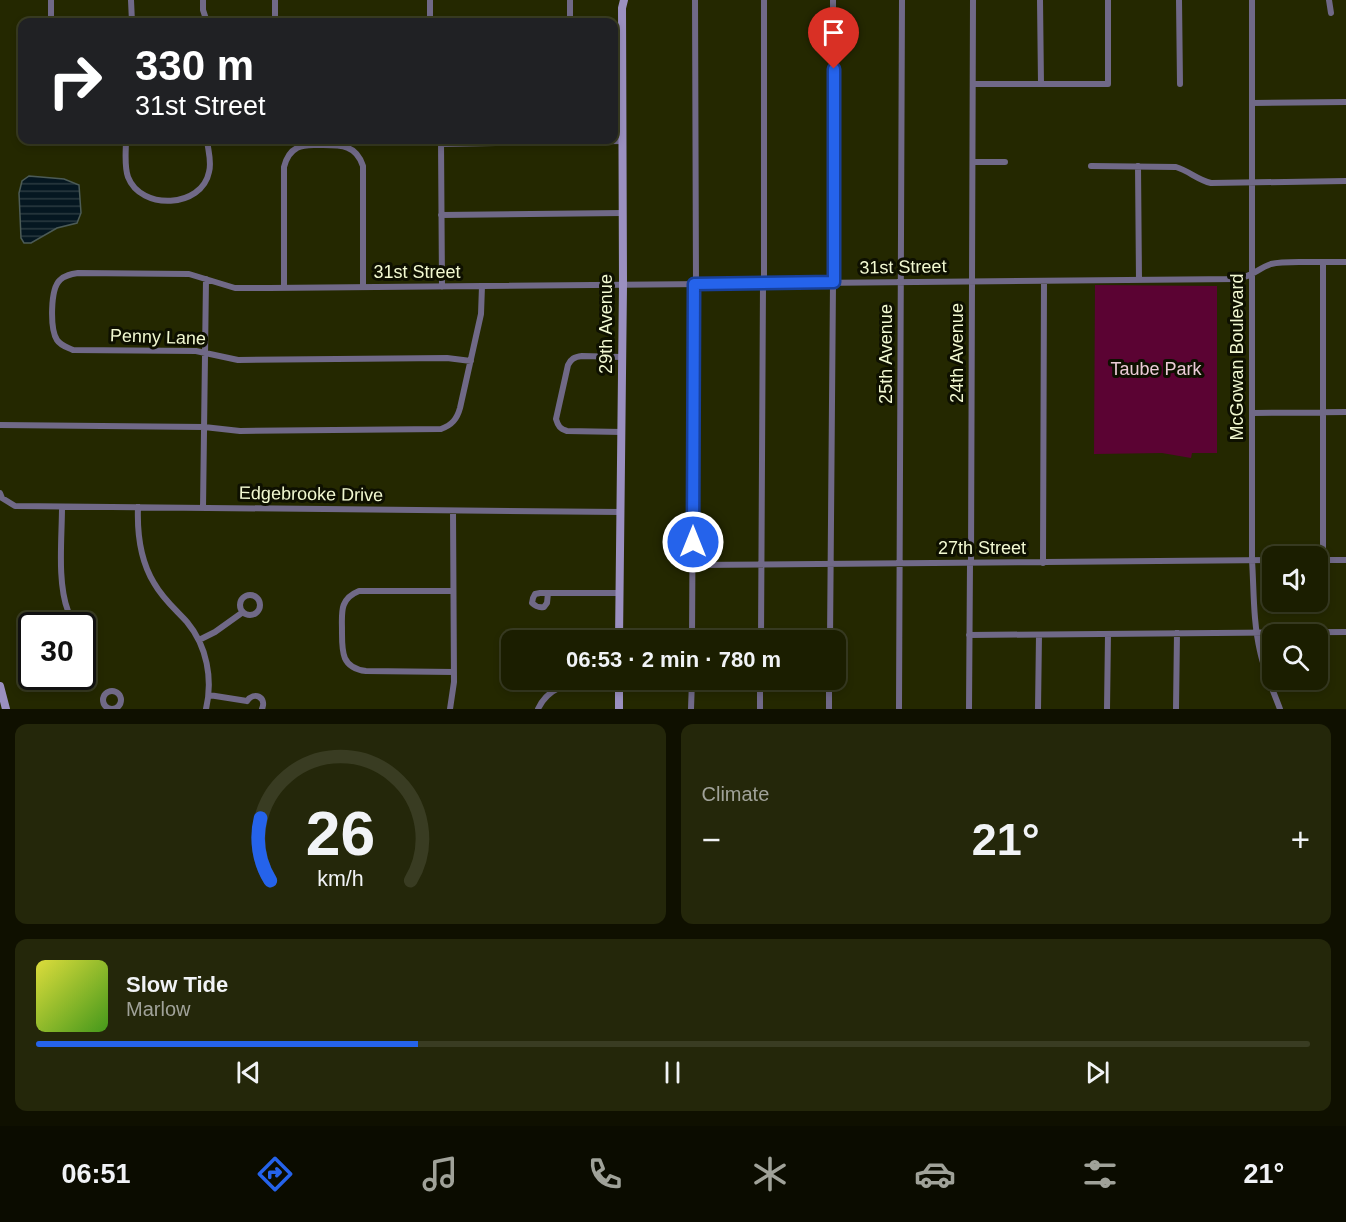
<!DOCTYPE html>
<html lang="en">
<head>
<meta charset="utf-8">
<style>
	body { margin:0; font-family:Arial,sans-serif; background:#24270a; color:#f1f3f6; height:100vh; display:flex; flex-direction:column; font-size:22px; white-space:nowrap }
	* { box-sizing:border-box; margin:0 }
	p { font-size:20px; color:#a0a299 }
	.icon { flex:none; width:33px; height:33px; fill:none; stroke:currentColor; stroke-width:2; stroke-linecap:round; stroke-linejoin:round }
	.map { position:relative; height:709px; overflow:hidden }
	.drawer { display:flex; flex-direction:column; gap:15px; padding:15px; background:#0f1000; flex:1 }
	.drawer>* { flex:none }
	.guide { position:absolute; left:18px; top:18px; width:600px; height:126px; border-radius:12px; box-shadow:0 3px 9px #0003,0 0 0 2px #393c22; background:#202124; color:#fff; overflow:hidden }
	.fabs { position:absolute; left:1262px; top:546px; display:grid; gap:12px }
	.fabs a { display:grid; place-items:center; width:66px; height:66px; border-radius:12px; background:#1b1e00; box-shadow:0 3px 9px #0003,0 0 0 2px #393c22; font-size:30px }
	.speed { position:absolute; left:18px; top:612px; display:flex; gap:12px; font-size:30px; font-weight:700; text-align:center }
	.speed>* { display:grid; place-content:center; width:78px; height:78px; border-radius:50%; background:#1b1e00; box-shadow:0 3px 9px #0003,0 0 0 2px #393c22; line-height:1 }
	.speed .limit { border:3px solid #111; border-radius:9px; background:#fff; color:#111 }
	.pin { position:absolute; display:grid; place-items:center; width:51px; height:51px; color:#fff; margin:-62px -26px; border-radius:50% 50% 50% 0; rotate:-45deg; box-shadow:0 0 6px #0007 }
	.pin .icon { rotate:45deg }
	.me { position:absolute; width:66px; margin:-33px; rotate:0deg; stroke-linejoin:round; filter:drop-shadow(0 0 4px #0008) }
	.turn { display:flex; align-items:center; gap:21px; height:126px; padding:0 18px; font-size:27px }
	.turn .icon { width:78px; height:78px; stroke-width:2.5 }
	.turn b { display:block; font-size:42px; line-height:51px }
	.big { font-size:45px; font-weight:700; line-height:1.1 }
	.drawer .tile { flex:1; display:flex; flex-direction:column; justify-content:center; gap:9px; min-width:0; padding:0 21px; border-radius:12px; background:#24270a }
	.drawer .dial { align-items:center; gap:0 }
	.dial svg { height:156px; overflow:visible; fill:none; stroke:#393c22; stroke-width:7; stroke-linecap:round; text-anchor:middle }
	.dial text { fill:#f1f3f6; stroke:none }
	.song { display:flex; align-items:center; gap:18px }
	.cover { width:72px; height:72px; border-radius:9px; background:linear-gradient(135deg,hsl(60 70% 55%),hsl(100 70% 35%)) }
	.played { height:6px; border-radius:3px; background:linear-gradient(90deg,#2563eb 30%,#393c22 30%) }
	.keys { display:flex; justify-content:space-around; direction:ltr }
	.heat { display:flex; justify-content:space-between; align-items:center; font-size:33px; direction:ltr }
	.drawer .tiles { flex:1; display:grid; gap:15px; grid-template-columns:1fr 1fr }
	.tile:last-child { grid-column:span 2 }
	.trip { position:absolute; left:501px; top:630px; width:345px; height:60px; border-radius:12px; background:#1b1e00; box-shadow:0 3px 9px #0003,0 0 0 2px #393c22; font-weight:700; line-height:60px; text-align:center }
	.menu { display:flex; height:96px; justify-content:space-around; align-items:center; background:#0b0c00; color:#a0a299 }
	.menu .icon { width:42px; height:42px }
	.menu .on { color:#2563eb }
	.menu b { font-size:27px; color:#f1f3f6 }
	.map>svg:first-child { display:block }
	.park { fill:#5b0333 }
	.water { fill:url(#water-rules); stroke:#4c5b56; stroke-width:1.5 }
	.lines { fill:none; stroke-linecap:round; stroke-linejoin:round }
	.street { stroke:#706987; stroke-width:6 }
	.secondary { stroke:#9b90c0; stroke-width:8 }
	.route-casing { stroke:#184099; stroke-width:15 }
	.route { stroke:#2563eb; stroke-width:10 }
	.labels { text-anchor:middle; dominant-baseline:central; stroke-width:6; stroke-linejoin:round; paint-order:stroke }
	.street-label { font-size:18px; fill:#f2f9d1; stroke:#0e1000 }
	.park-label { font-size:18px; fill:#ecccd7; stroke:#0e1000 }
</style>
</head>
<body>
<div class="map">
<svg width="1346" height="709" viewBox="0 0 1346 709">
	<defs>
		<pattern id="water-rules" width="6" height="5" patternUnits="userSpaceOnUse" patternTransform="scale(1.5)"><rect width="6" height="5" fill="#051721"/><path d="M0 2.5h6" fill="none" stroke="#2a3a40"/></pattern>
	</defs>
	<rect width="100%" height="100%" fill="#242800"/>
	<path class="park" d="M1095,285L1217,286V453H1192L1191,458L1162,453L1094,454Z"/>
	<path class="water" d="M29,176L64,179L79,185L81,213L77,223L57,228L31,243H24L21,238L19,193L22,181Z"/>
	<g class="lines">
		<path class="street" d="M51,0V22
			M131,0L132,22
			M203,0V10L207,22
			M275,0V22
			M430,0V22
			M570,0V22
			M695,0L696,284
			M764,0V283
			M833,0L834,283
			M1040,0L1041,84
			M1179,0L1180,84
			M1252,0V560C1254,591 1253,621 1260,651C1264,671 1273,690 1280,709
			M1329,0L1331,13
			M973,84H1108V0
			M1252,103L1346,102
			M20,129H22
			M126,140C126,151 124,166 128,177C141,211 202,208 209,172C212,162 208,150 207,140
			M441,140L442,287
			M441,144L622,141
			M973,162H1005
			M1091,166L1176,167C1189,171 1198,180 1211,183L1346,181
			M1138,166L1139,280
			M441,215L623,213
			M284,288V167C286,159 289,152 297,148C304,144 312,145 320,145C340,145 356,144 363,166V287
			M471,361L447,358L238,360L196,351L73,350C67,347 61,346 57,340C50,329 50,289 60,280C65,275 71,274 78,273L189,274L235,288H269L1236,279C1252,277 1257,269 1271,264C1279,262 1290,262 1299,262C1315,262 1330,262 1346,262
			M1253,413L1346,412
			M0,425L204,427L240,431L441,429C452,425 457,419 460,408L481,314L482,286
			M622,432L567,431C560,429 558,426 556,419L568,365C571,359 574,357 582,356L622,357
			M0,493L2,498L15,506L621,512
			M62,507C62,538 57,582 68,611
			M138,507C137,534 140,560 154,583C163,599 175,609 187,622C207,646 213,679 206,709
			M203,508L206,279
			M1317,560H1346
			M1323,560V262
			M971,563L973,0
			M1043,563L1044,281
			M692,565L1272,560
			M453,591H359C339,599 342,613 342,631C342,651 341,668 366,671L454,672
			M548,593L547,603L544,607C539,608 536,607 532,603L533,598L535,594L540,593H620
			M240 605a10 10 0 1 1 20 0a10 10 0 1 1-20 0Z
			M969,635L1346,632
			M199,640L215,632L243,612
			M692,640L694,284
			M761,640L763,283
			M830,640L833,283
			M103 700a9 9 0 1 1 18 0a9 9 0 1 1-18 0Z
			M209,695L247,701
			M247,701C254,691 267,697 262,709
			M450,709L454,682L453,511
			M538,709C548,687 570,681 593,680
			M691,709L692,680
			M760,709V680
			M829,709V680
			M899,709L902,0
			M969,709L970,563
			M1038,709L1039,635
			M1107,709L1108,634
			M1176,709L1177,633"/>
		<path class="secondary" d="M619,640L623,285L622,8L624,0
			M0,686L6,709
			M619,709V680"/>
	</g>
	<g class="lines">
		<g class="route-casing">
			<path id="route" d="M693,542L694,284L834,282V69"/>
		</g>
		<use href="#route" class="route"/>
	</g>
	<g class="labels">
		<g class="street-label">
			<text transform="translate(903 267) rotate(-1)">31st Street</text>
			<text x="417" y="272">31st Street</text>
			<text transform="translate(606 324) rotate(-90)">29th Avenue</text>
			<text transform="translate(158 337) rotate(2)">Penny Lane</text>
			<text transform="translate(957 353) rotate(-90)">24th Avenue</text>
			<text transform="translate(886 354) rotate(-90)">25th Avenue</text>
			<text transform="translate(1237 357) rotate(-90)">McGowan Boulevard</text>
			<text transform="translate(311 494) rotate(1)">Edgebrooke Drive</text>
			<text x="982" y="548">27th Street</text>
		</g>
		<g class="park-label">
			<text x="1156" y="369">Taube Park</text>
		</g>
	</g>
</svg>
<div class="fabs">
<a><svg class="icon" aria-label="sound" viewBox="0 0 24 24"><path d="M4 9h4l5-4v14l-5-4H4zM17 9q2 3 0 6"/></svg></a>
<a><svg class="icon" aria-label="search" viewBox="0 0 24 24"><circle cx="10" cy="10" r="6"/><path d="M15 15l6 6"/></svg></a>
</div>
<div class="speed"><div class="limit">30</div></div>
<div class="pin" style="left:834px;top:69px;background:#d93025"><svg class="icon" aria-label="arrive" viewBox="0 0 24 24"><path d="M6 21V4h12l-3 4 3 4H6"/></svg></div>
<svg class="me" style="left:693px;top:542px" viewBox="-20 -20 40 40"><circle r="17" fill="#2563eb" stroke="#fff" stroke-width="3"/><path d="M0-11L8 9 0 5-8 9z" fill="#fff"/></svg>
<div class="trip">06:53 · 2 min · 780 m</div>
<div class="guide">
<div class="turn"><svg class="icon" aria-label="right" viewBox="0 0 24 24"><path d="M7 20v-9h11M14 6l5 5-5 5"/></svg><div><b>330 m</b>31st Street</div></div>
</div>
</div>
<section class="drawer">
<div class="tiles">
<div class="tile dial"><svg viewBox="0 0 100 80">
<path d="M14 69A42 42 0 1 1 86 69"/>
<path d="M14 69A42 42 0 0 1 9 37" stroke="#2563eb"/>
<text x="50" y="56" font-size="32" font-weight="700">26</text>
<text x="50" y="72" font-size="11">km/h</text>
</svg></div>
<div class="tile"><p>Climate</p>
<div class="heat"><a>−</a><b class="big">21°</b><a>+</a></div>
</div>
<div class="tile">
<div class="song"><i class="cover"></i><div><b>Slow Tide</b><p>Marlow</p></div></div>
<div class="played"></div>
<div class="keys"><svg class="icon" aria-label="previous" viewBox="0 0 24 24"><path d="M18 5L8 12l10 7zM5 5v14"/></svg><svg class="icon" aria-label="pause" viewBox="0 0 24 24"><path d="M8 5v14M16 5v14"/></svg><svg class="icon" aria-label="next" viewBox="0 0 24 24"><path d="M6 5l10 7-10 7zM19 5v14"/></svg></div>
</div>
</div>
</section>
<nav class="menu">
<b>06:51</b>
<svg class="icon on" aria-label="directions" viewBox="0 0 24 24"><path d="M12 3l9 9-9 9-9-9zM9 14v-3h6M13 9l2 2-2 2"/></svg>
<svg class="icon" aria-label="music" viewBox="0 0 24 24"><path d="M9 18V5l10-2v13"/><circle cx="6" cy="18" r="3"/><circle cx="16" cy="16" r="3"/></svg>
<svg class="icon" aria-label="phone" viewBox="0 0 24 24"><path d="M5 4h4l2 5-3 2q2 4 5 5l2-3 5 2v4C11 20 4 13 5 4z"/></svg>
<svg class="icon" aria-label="climate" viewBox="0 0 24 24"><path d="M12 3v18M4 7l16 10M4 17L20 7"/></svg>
<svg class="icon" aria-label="car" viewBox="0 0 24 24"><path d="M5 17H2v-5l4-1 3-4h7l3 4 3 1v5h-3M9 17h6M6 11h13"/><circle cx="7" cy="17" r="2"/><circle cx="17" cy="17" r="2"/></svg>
<svg class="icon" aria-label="filters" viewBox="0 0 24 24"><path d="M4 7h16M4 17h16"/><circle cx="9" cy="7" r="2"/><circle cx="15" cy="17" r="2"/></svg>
<b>21°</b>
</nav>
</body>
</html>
